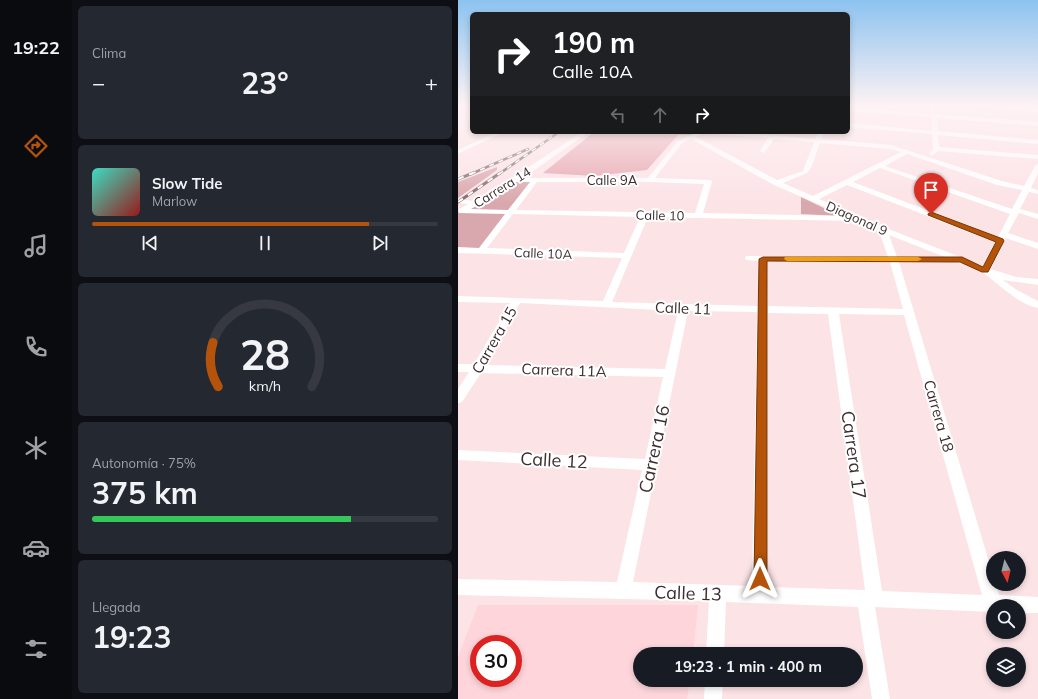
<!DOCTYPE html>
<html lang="es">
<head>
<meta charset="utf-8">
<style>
	body { margin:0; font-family:Mulish,sans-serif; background:#242831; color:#f1f3f6; height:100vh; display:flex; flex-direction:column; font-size:15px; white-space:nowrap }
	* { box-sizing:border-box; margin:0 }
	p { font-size:13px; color:#9ea1a6 }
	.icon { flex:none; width:22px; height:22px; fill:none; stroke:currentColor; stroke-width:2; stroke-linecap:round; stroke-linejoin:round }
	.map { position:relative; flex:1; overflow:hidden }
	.drawer { display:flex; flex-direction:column; gap:6px; padding:6px; background:#0d0f14; width:386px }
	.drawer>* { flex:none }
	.banner { position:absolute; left:12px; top:12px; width:380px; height:122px; border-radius:6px; box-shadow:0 2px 6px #0003; background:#202124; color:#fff; overflow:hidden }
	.needle { width:26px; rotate:173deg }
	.buttons { position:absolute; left:528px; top:551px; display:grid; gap:8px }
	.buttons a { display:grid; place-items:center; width:40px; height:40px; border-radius:50%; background:#171b24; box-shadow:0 2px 6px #0003; font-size:20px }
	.speed { position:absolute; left:12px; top:635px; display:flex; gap:8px; font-size:20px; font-weight:700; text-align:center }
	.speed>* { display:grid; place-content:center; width:52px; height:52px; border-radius:50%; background:#171b24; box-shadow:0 2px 6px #0003; line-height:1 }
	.speed .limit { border:6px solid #d22; background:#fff; color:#111 }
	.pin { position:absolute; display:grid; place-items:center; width:34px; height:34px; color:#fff; margin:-41px -17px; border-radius:50% 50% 50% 0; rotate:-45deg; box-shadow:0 0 4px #0007 }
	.pin .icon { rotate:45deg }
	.me { position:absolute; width:44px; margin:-22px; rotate:0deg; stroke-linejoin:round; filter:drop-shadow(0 0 3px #0008) }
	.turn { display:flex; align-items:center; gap:14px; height:84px; padding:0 16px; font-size:18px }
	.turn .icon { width:52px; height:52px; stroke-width:2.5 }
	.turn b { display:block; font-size:28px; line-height:34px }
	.lanes { display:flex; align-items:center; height:38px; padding:0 16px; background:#0003; justify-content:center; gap:20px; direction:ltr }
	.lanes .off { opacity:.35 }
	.big { font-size:30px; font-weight:700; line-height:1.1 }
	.drawer .tile { flex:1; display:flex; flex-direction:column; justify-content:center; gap:6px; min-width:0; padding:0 14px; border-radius:6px; background:#242831 }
	.drawer .dial { align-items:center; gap:0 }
	.dial svg { height:104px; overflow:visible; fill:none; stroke:#363941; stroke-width:7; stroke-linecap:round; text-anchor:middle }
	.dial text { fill:#f1f3f6; stroke:none }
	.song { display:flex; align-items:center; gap:12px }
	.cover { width:48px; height:48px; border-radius:6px; background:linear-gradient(135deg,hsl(170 70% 55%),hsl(0 70% 35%)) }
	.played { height:4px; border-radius:2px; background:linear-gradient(90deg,#b45309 80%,#363941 80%) }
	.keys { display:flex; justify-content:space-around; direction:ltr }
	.heat { display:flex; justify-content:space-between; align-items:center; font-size:22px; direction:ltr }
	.charge { height:6px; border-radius:3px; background:linear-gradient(90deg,#34c759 75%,#363941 0) }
	.trip { position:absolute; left:175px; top:647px; width:230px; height:40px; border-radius:20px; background:#171b24; box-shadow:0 2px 6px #0003; font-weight:700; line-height:40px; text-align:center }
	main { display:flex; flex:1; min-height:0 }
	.tabs { display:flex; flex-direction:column; width:72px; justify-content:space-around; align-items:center; background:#090b0e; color:#9ea1a6 }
	.tabs .icon { width:28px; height:28px }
	.tabs .active { color:#b45309 }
	.tabs b { font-size:18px; color:#f1f3f6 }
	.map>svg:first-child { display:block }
	.built { fill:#fdd5da; fill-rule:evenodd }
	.green { fill:#d9a8ae }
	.forest { fill:#e5a6af }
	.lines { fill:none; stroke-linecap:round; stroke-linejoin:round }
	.minor { fill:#fff; fill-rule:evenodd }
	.rail-far1-casing { stroke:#7e6b6d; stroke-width:2.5 }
	.rail-casing { stroke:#7e6b6d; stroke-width:3 }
	.rail-far1 { stroke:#fff; stroke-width:1.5; stroke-dasharray:5; stroke-linecap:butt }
	.rail { stroke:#fff; stroke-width:2; stroke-dasharray:6; stroke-linecap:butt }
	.route { fill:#b45309; stroke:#753606 }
	.slow { fill:#f59e0b }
	.labels { text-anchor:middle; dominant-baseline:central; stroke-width:4; stroke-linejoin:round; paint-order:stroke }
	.far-street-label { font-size:13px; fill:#3e2e30; stroke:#fff }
	.street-label { font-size:15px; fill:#3e2e30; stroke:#fff }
	.near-street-label { font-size:18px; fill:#3e2e30; stroke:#fff }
</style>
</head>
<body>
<main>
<nav class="tabs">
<b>19:22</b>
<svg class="icon active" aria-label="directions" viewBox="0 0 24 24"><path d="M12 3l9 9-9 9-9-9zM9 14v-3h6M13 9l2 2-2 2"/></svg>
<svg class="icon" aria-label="music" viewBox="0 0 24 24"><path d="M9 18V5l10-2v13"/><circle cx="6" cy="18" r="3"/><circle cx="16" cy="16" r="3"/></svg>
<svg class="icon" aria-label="phone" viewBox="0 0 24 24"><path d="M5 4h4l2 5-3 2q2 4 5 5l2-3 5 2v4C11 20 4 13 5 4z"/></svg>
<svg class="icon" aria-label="climate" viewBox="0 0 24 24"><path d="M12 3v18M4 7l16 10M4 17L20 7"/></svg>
<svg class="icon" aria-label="car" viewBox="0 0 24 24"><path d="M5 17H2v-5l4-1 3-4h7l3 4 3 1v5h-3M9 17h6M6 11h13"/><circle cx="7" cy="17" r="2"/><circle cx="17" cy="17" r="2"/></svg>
<svg class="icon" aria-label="filters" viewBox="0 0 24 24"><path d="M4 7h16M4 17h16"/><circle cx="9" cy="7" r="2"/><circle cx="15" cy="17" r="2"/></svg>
</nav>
<section class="drawer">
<div class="tile"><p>Clima</p>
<div class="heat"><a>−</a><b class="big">23°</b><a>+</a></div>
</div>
<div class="tile">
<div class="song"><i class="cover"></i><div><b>Slow Tide</b><p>Marlow</p></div></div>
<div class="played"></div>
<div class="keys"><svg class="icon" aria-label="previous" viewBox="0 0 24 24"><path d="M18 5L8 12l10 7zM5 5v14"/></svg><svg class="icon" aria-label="pause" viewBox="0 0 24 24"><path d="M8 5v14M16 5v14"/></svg><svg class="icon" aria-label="next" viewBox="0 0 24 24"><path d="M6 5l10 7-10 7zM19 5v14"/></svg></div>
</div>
<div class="tile dial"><svg viewBox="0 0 100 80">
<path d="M14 69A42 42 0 1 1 86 69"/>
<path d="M14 69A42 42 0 0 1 10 35" stroke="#b45309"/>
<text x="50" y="56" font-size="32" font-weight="700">28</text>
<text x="50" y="72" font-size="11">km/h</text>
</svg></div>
<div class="tile"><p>Autonomía · 75%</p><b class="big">375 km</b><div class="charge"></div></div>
<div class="tile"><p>Llegada</p><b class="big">19:23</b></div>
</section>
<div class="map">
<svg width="580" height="699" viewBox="0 0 580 699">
	<rect width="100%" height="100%" fill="#fce3e6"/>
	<path class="built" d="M20,605H240L235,654H182V680H232L229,699H0V657ZM21,644H55V678H21Z"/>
	<path class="green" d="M39,167V170L0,198V182Z
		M57,180H77L22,250L0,248V213L12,205Z
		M343,197L382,216L343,214Z"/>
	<path class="forest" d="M136,132H232L236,135H220L189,170L136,176L85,173Z"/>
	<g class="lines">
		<path class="minor" d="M472,106H477L478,114L580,122V126L479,118L480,131L580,140V144L480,135L481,147L580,155V159L480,151L474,156L471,154L475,149L474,134L390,127V123L474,131L473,117L390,111V107L473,114Z
			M519,106H539L580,108V112L522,108Z
			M38,132H46L0,154V150Z
			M124,132H131L65,178H190L220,141L239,132H247L238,137L319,180L345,171L356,142L316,139L307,152L305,153L302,151L310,138L255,134L252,132H277L357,139L360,132H366L363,139L433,145L544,181L566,186L577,166L580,164V173L573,188L580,190V194L571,192L562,209L580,214V219L561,213L550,233L580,243V249L548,238L533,269L558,277L580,279V285L545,280L559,290L580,301V308C558,303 541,284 523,271C502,257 466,262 441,262L535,575V584H538L541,595L580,597V613H561V606H535V612L417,607L432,699H414L400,607L268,602L266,654H248L251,601L0,595V579L159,582L184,470L0,460V450L187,459L205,377L23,373L4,402L0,403V389L11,372H0V364H16L52,303L0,302V296L145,301L164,258L0,253V247L21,248L47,214L1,213V209L10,204L0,203V199L16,201L54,178ZM233,139L316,185L388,216L245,213L254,182L253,180L197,178L224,143ZM362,143L432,149L443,152L355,196L325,183L349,173L353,168ZM449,154L539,185L564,190L554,209L427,166ZM422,168L552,214L540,237L395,182ZM58,182H72L50,210L13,209ZM79,182H192L246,184L237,213L58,210ZM389,185L537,242L525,266L428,228L361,199ZM55,214L182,217L166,253L29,248ZM190,217L399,221L421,231L430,257L288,256L287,258L288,260L300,261V306L154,302ZM431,235L487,257H439ZM309,261L432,262L445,309L310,306ZM62,303L220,311L207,369L28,365ZM230,311L299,312L294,586L175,582ZM310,313L370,314L407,590L310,587ZM381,314L446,315L524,595L424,591Z
			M247,680H265L264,699H246Z"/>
		<g class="rail-far1-casing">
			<path id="rail-far1" d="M13,174L70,149
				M41,174L101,132"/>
		</g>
		<g class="rail-casing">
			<path id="rail" d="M0,179L15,173
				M0,202L42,173"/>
		</g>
		<use href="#rail-far1" class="rail-far1"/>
		<use href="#rail" class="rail"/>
	</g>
	<linearGradient id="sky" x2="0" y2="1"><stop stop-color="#8cc3f0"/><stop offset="0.52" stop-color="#fef2f4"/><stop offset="1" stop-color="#fef2f4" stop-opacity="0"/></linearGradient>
	<rect width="580" height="203" fill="url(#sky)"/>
	<path class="route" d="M473,212L545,239L546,241L530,272H524L502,262L309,261V579L307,584L302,586L298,584L296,579L301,259L305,257H504L525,267L538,242L470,215V214Z"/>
	<path class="slow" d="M327,257H460L464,259L460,261H329L326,259Z"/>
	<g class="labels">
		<g class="far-street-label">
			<text x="154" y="180">Calle 9A</text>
			<text transform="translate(44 187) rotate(-32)">Carrera 14</text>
			<text transform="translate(202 215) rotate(1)">Calle 10</text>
			<text transform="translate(399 218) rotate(24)">Diagonal 9</text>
			<text transform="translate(85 253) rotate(2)">Calle 10A</text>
		</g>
		<g class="street-label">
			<text transform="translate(225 308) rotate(2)">Calle 11</text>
			<text transform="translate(36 340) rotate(-60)">Carrera 15</text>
			<text transform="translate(106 370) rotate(2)">Carrera 11A</text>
			<text transform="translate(481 416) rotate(74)">Carrera 18</text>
		</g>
		<g class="near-street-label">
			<text transform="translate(196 449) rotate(-78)">Carrera 16</text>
			<text transform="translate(396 455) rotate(82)">Carrera 17</text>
			<text transform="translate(96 460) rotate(3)">Calle 12</text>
			<text transform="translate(230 593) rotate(2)">Calle 13</text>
		</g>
	</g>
</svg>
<div class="buttons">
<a><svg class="needle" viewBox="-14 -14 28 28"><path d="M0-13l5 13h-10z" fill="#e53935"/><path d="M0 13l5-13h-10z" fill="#9ea1a6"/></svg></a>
<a><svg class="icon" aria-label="search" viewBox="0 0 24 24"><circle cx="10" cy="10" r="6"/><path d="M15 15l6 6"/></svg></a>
<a><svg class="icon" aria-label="layers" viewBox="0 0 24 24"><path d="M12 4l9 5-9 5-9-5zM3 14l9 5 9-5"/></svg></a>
</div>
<div class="speed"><div class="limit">30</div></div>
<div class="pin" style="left:473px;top:214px;background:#d93025"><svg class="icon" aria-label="arrive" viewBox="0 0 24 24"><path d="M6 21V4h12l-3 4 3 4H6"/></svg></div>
<svg class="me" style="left:302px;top:579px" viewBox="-20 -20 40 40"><path d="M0-17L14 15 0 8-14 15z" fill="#b45309" stroke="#fff" stroke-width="4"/></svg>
<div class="trip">19:23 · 1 min · 400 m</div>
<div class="banner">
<div class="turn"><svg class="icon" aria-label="right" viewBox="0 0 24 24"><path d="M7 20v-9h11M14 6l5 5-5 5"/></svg><div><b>190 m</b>Calle 10A</div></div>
<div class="lanes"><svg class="icon off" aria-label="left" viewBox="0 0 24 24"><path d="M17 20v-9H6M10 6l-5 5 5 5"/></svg><svg class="icon off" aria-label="ahead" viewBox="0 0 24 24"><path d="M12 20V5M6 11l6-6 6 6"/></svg><svg class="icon" aria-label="right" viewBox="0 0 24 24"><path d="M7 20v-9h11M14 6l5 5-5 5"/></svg></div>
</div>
</div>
</main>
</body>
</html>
